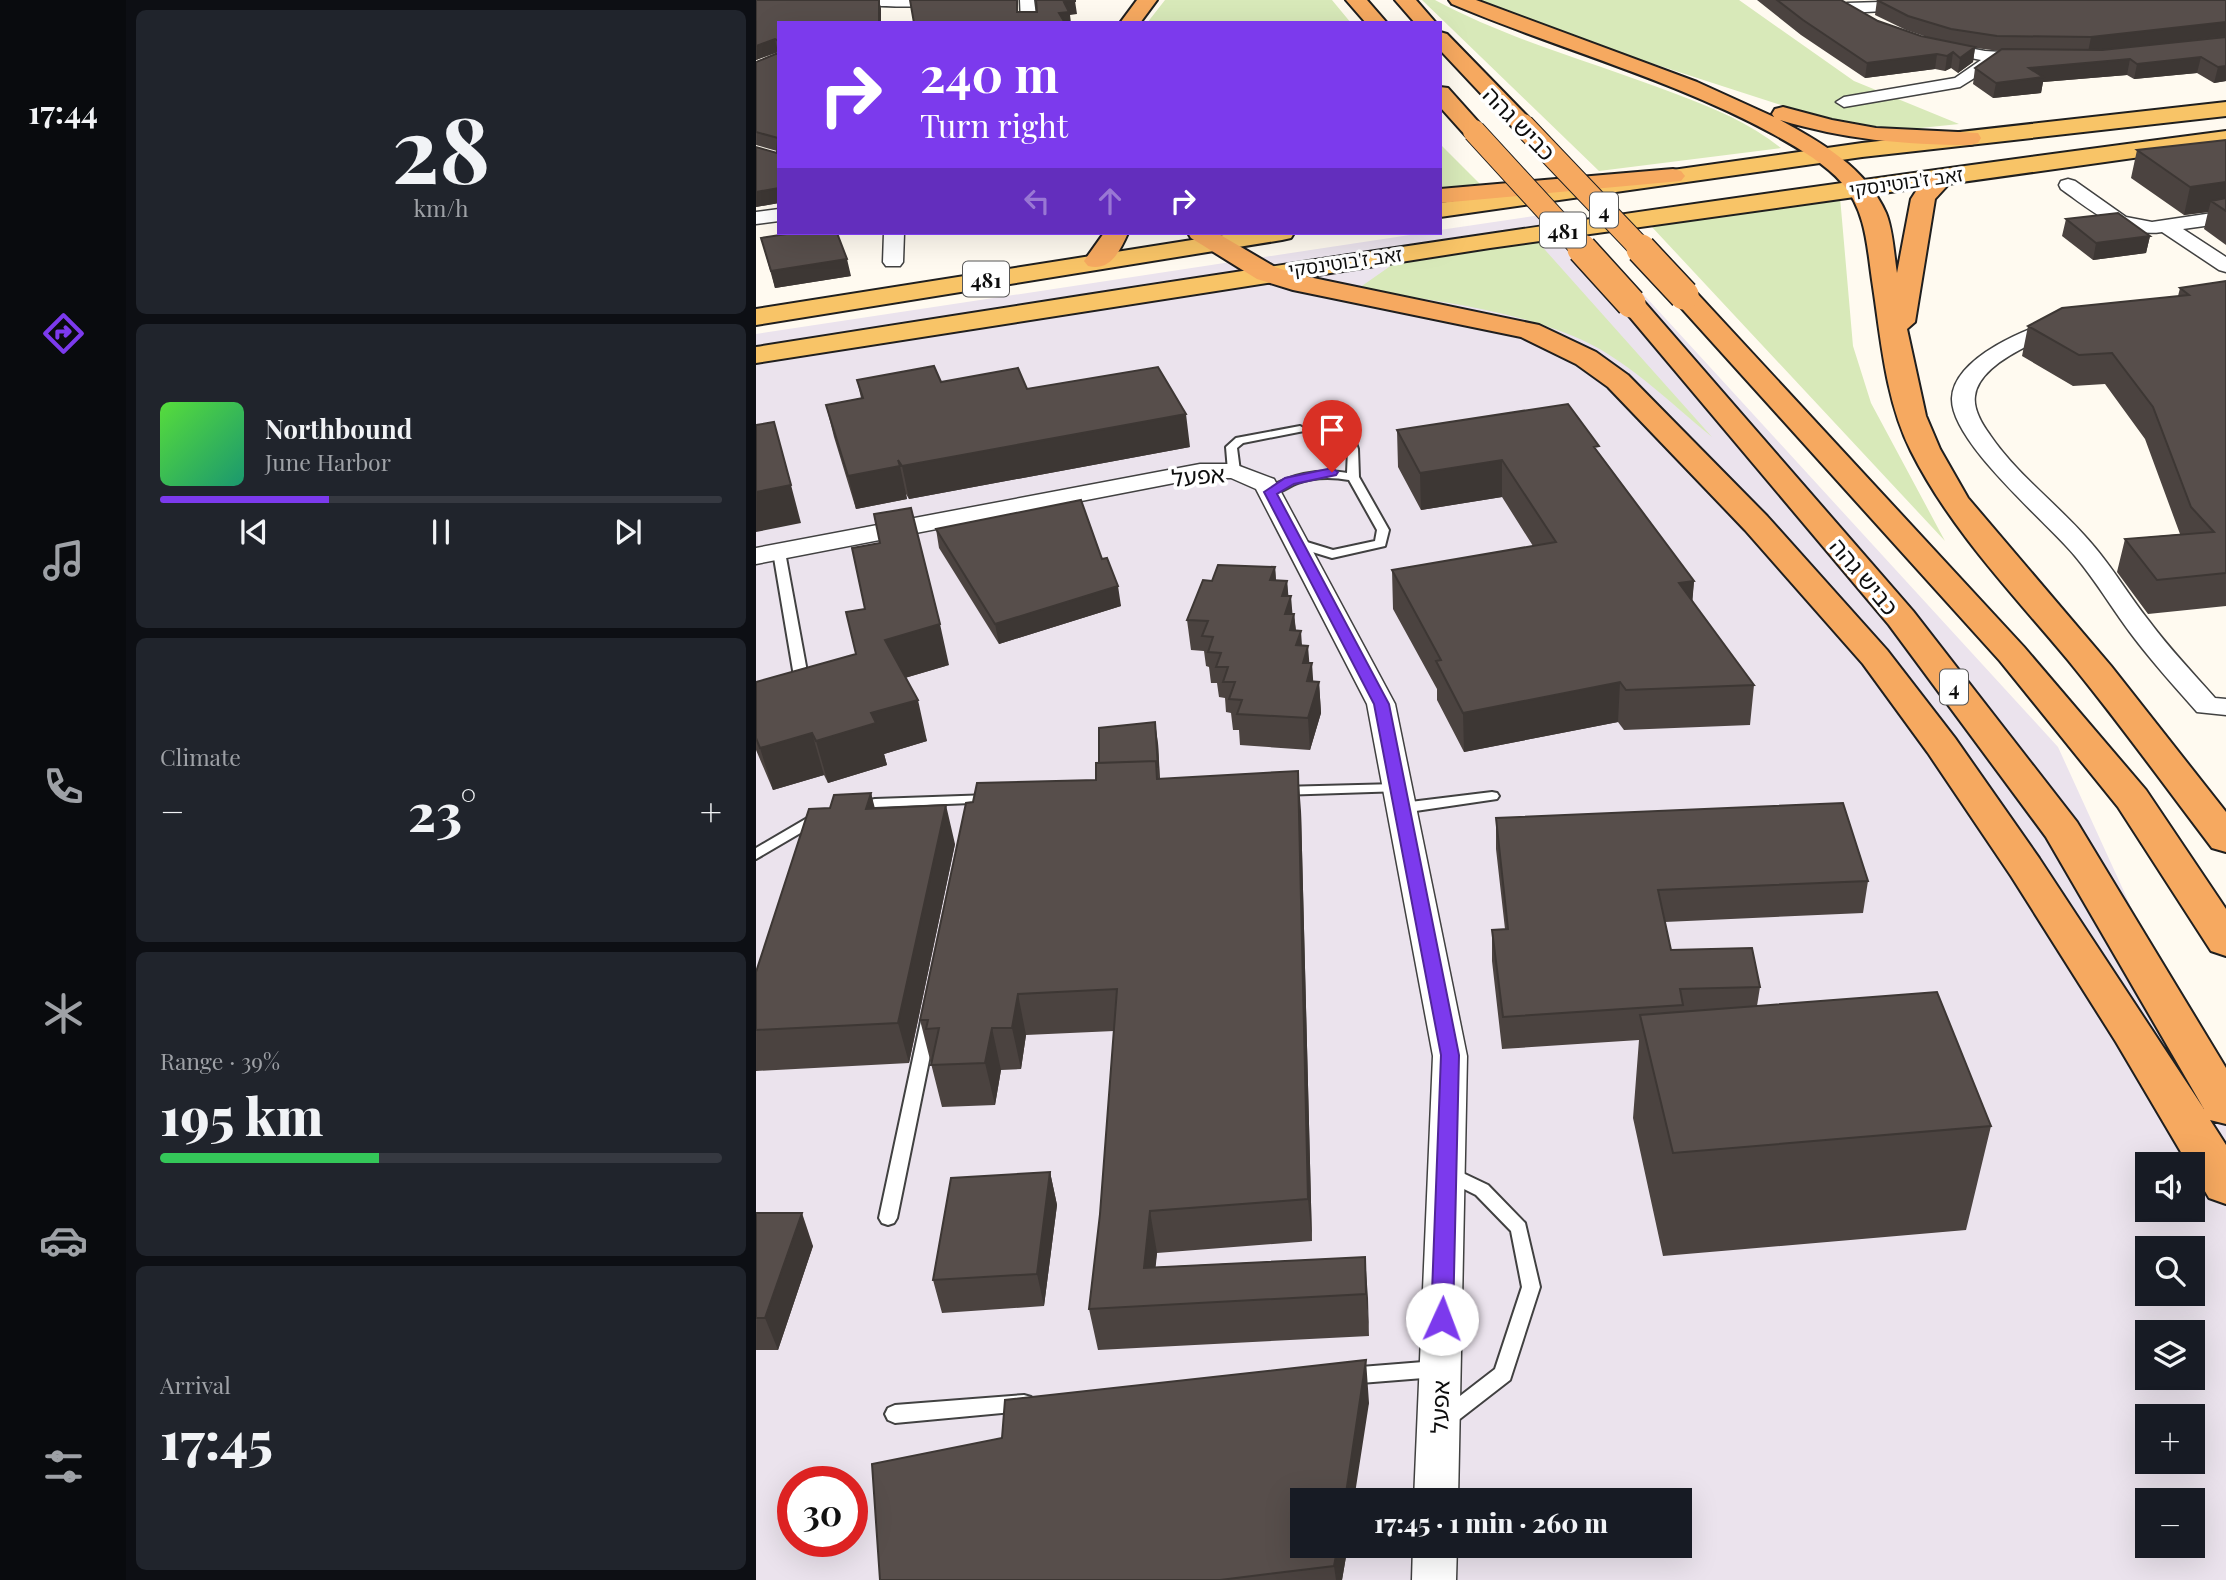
<!DOCTYPE html>
<html lang="en">
<head>
<meta charset="utf-8">
<style>
	body { margin:0; font-family:"Playfair Display","Noto Sans Hebrew",serif; background:#20242c; color:#f1f3f6; height:100vh; display:flex; flex-direction:column; font-size:26px; white-space:nowrap }
	* { box-sizing:border-box; margin:0 }
	p { font-size:23px; color:#9ea1a6 }
	.icon { flex:none; width:38px; height:38px; fill:none; stroke:currentColor; stroke-width:2; stroke-linecap:round; stroke-linejoin:round }
	.map { position:relative; flex:1; overflow:hidden }
	.side { display:flex; flex-direction:column; gap:10px; padding:10px; background:#0d0f14; width:630px }
	.side>* { flex:none }
	.top-card { position:absolute; left:21px; top:21px; width:665px; height:214px; border-radius:0px; box-shadow:0 7px 28px #0002; background:#7c3aed; color:#fff; overflow:hidden }
	.fabs { position:absolute; left:1379px; top:1152px; display:grid; gap:14px }
	.fabs a { display:grid; place-items:center; width:70px; height:70px; border-radius:0px; background:#171b24; box-shadow:0 7px 28px #0002; font-size:35px }
	.speed { position:absolute; left:21px; top:1466px; display:flex; gap:14px; font-size:35px; font-weight:700; text-align:center }
	.speed>* { display:grid; place-content:center; width:91px; height:91px; border-radius:50%; background:#171b24; box-shadow:0 7px 28px #0002; line-height:1 }
	.speed .limit { border:10px solid #d22; background:#fff; color:#111 }
	.pin { position:absolute; display:grid; place-items:center; width:60px; height:60px; color:#fff; margin:-72px -30px; border-radius:50% 50% 50% 0; rotate:-45deg; box-shadow:0 0 7px #0007 }
	.pin .icon { rotate:45deg }
	.me { position:absolute; width:77px; margin:-38px; rotate:2deg; stroke-linejoin:round; filter:drop-shadow(0 0 5px #0008) }
	.turn { display:flex; align-items:center; gap:24px; height:147px; padding:0 28px; font-size:32px }
	.turn .icon { width:91px; height:91px; stroke-width:2.5 }
	.turn b { display:block; font-size:49px; line-height:60px }
	.lanes { display:flex; align-items:center; height:66px; padding:0 28px; background:#0003; justify-content:center; gap:35px; direction:ltr }
	.lanes .off { opacity:.35 }
	.big { font-size:52px; font-weight:800; line-height:1.1 }
	.side .tile { flex:1; display:flex; flex-direction:column; justify-content:center; gap:10px; min-width:0; padding:0 24px; border-radius:10px; background:#20242c }
	.side .dial { align-items:center; gap:0 }
	.dial b { font-size:91px; line-height:1 }
	.song { display:flex; align-items:center; gap:21px }
	.cover { width:84px; height:84px; border-radius:10px; background:linear-gradient(135deg,hsl(110 70% 55%),hsl(160 70% 35%)) }
	.played { height:7px; border-radius:4px; background:linear-gradient(90deg,#7c3aed 30%,#363941 30%) }
	.keys { display:flex; justify-content:space-around; direction:ltr }
	.heat { display:flex; justify-content:space-between; align-items:center; font-size:38px; direction:ltr }
	.charge { height:10px; border-radius:5px; background:linear-gradient(90deg,#34c759 39%,#363941 0) }
	.trip { position:absolute; left:534px; top:1488px; width:402px; height:70px; border-radius:0px; background:#171b24; box-shadow:0 7px 28px #0002; font-weight:800; line-height:70px; text-align:center }
	main { display:flex; flex:1; min-height:0 }
	.tabs { display:flex; flex-direction:column; width:126px; justify-content:space-around; align-items:center; background:#090b0e; color:#9ea1a6 }
	.tabs .icon { width:49px; height:49px }
	.tabs .active { color:#7c3aed }
	.tabs b { font-size:32px; color:#f1f3f6 }
	.map>svg:first-child { display:block }
	.industrial { fill:#ebe3ed; fill-rule:evenodd }
	.green { fill:#d8e9b9 }
	.lines { fill:none; stroke-linecap:round; stroke-linejoin:round }
	.service-casing { stroke:#414141; stroke-width:4 }
	.minor-casing { stroke:#414141; stroke-width:3 }
	.primary-casing { stroke:#1f1f1f; stroke-width:4 }
	.trunk-casing { stroke:#1f1f1f; stroke-width:4 }
	.service { fill:#fff; fill-rule:evenodd }
	.minor { fill:#fff; fill-rule:evenodd }
	.primary { fill:#f8c467; fill-rule:evenodd }
	.trunk { fill:#f6a960; fill-rule:evenodd }
	.trunk-bridge-far1-casing { stroke:#1f1f1f; stroke-width:24; stroke-linecap:butt }
	.trunk-bridge-casing { stroke:#1f1f1f; stroke-width:32; stroke-linecap:butt }
	.trunk-bridge-far1 { stroke:#f6a960; stroke-width:22 }
	.trunk-bridge { stroke:#f6a960; stroke-width:29 }
	.wall { fill:#4b4340 }
	.shaded-wall { fill:#3d3734 }
	.building { fill:#574e4b; stroke:#3d3734; stroke-width:2 }
	.route { fill:#7c3aed; stroke:#51269a; stroke-width:2 }
	.labels { text-anchor:middle; dominant-baseline:central; stroke-width:7; stroke-linejoin:round; paint-order:stroke }
	.far-street-label { font-size:19px; fill:#0e0e0e; stroke:#fff }
	.shield { fill:#fff; stroke:#565656; stroke-width:2 }
	.shield-label { font-size:21px; font-weight:bold; fill:#0e0e0e }
	.street-label { font-size:23px; fill:#0e0e0e; stroke:#fff }
</style>
</head>
<body>
<main>
<nav class="tabs">
<b>17:44</b>
<svg class="icon active" aria-label="directions" viewBox="0 0 24 24"><path d="M12 3l9 9-9 9-9-9zM9 14v-3h6M13 9l2 2-2 2"/></svg>
<svg class="icon" aria-label="music" viewBox="0 0 24 24"><path d="M9 18V5l10-2v13"/><circle cx="6" cy="18" r="3"/><circle cx="16" cy="16" r="3"/></svg>
<svg class="icon" aria-label="phone" viewBox="0 0 24 24"><path d="M5 4h4l2 5-3 2q2 4 5 5l2-3 5 2v4C11 20 4 13 5 4z"/></svg>
<svg class="icon" aria-label="climate" viewBox="0 0 24 24"><path d="M12 3v18M4 7l16 10M4 17L20 7"/></svg>
<svg class="icon" aria-label="car" viewBox="0 0 24 24"><path d="M5 17H2v-5l4-1 3-4h7l3 4 3 1v5h-3M9 17h6M6 11h13"/><circle cx="7" cy="17" r="2"/><circle cx="17" cy="17" r="2"/></svg>
<svg class="icon" aria-label="filters" viewBox="0 0 24 24"><path d="M4 7h16M4 17h16"/><circle cx="9" cy="7" r="2"/><circle cx="15" cy="17" r="2"/></svg>
</nav>
<section class="side">
<div class="tile dial"><b>28</b><p>km/h</p></div>
<div class="tile">
<div class="song"><i class="cover"></i><div><b>Northbound</b><p>June Harbor</p></div></div>
<div class="played"></div>
<div class="keys"><svg class="icon" aria-label="previous" viewBox="0 0 24 24"><path d="M18 5L8 12l10 7zM5 5v14"/></svg><svg class="icon" aria-label="pause" viewBox="0 0 24 24"><path d="M8 5v14M16 5v14"/></svg><svg class="icon" aria-label="next" viewBox="0 0 24 24"><path d="M6 5l10 7-10 7zM19 5v14"/></svg></div>
</div>
<div class="tile"><p>Climate</p>
<div class="heat"><a>−</a><b class="big">23°</b><a>+</a></div>
</div>
<div class="tile"><p>Range · 39%</p><b class="big">195 km</b><div class="charge"></div></div>
<div class="tile"><p>Arrival</p><b class="big">17:45</b></div>
</section>
<div class="map">
<svg width="1470" height="1580" viewBox="0 0 1470 1580">
	<rect width="100%" height="100%" fill="#fffaf0"/>
	<path class="industrial" d="M811,211L1302,747L1470,1115V1580H0V334L667,233H684V230ZM1391,1164H1437V1209H1391ZM1391,1248H1437V1293H1391ZM1391,1332H1437V1377H1391ZM1391,1416H1437V1461H1391ZM37,1482H96V1542H37ZM546,1500H924V1545H546ZM1391,1500H1437V1545H1391Z"/>
	<path class="green" d="M409,0H576L595,23H391Z
		M666,0H679C755,41 841,63 920,94C957,108 994,123 1025,148L843,171Z
		M723,0H983L1098,81L1203,124L1155,129L1104,125L1034,108L799,32Z
		M684,144L724,184L684,187Z
		M1084,197L1097,346L1115,403L1189,541L895,226Z
		M782,242L956,437C913,402 869,357 817,336C751,308 674,301 603,288L643,260Z"/>
	<g class="lines">
		<g class="service-casing">
			<path id="service" d="M590,425L595,428L602,449L603,477L633,530L629,546L576,558L537,546L535,543L541,539L577,550L619,541L621,530L593,480C576,477 558,477 542,483C531,487 521,496 510,494L508,492C529,474 565,468 591,473L592,449L585,428Z
				M544,426L549,429L548,431L487,443L481,448L484,471L478,474L472,471L470,447L480,438Z
				M23,548L29,552L54,688L47,692L40,688L17,552Z
				M641,784L646,785L648,788L646,791L524,795L517,791L524,787Z
				M736,792L741,793L743,796L741,799L646,813L639,808L646,803Z
				M234,795L239,796L241,799L239,802L119,807L101,810L94,806L96,803L119,799Z
				M65,810L72,815L70,818L0,859V848Z
				M173,1015L179,1017L181,1021L141,1218L138,1223L132,1225L126,1223L123,1218L165,1021L167,1017Z
				M692,1166L732,1185L769,1223L784,1287L754,1380L696,1425L689,1428L682,1425L679,1419L682,1413L739,1369L766,1287L755,1231L720,1195L686,1178L683,1173L686,1168Z
				M680,1361L687,1363L690,1369L687,1375L680,1377L592,1384L585,1382L582,1376L585,1370L592,1368Z
				M268,1395L275,1397L278,1403L275,1409L268,1411L139,1423L132,1420L129,1414L132,1408L139,1405Z"/>
		</g>
		<g class="minor-casing">
			<path id="minor" d="M77,0H198C186,11 105,5 84,4Z
				M264,0H278L281,23H265Z
				M1160,1L1165,3L1168,6L1165,9L1091,13L1083,8L1091,3Z
				M1180,42L1229,51L1277,54L1285,59L1277,64L1244,62L1204,87L1088,107L1080,102L1088,97L1199,78L1225,60L1174,50L1172,47L1174,44Z
				M1312,179L1319,181L1370,217L1396,222L1470,211V223L1427,229L1470,257V272L1463,270L1406,232C1366,238 1336,211 1305,189L1303,185L1305,181Z
				M23,209V221L0,224V212Z
				M128,233H148L147,262L144,266H130L127,262Z
				M1308,318L1315,320L1319,324L1315,328C1287,338 1223,362 1219,396C1217,409 1226,424 1234,435C1262,476 1304,506 1336,544C1357,568 1373,596 1393,621C1413,648 1437,673 1459,698L1470,699V715L1441,712C1420,688 1398,664 1379,639C1358,612 1341,582 1319,556C1291,522 1194,442 1196,398C1198,357 1274,326 1308,318Z
				M444,464H478L518,479L639,704L711,1056L702,1500H658L677,1056L611,704L500,489L475,478H444L0,564V548Z
				M657,1545H701L700,1580H656Z"/>
		</g>
		<g class="primary-casing">
			<path id="primary" d="M1470,102V116L1106,157L684,217V203L1106,143Z
				M1470,131V145L734,248L0,363V347C489,269 979,195 1470,131Z
				M480,233H538L535,238L526,240L0,325V309Z"/>
		</g>
		<g class="trunk-casing">
			<path id="trunk" d="M381,0H401L384,23H364Z
				M590,0H611L631,23H610Z
				M639,0H660L680,23H659Z
				M693,0H720L941,82L1018,117L1016,114L1019,109L1027,107L1076,120L1120,128L1222,133L1225,138L1222,143L1214,145C1148,145 1087,139 1024,120C1065,142 1110,168 1130,213C1137,230 1138,255 1141,273L1155,199L1164,185L1181,170H1197L1201,175L1179,199L1159,322L1151,329L1170,416L1184,449L1212,498L1355,666L1470,812V852L1456,848C1408,785 1362,721 1312,660C1256,593 1194,529 1155,451C1129,399 1125,338 1116,280C1111,246 1110,211 1086,183C1069,163 1040,147 1017,134C916,79 802,49 696,4Z
				M684,32L691,34L775,120L778,125L775,130H759L684,50Z
				M684,87L692,88L726,126L729,131L726,136H710L684,107Z
				M917,169L925,171L929,176L925,181L684,203V189Z
				M348,233H372C364,251 354,272 332,266L328,261Z
				M432,233H461L519,267L543,275L783,325L840,352L872,375L1011,516L1131,650L1199,738L1283,858L1448,1109L1290,837L1133,625L862,303L866,297L875,295L884,297L1157,611L1321,822L1470,1068V1124L1454,1120L1470,1145V1204L1453,1198L1437,1171V1164H1432L1360,1042L1255,876L1172,753L1107,664L989,530L852,387L820,364L765,337L537,290L501,279L435,238Z
				M928,287L937,289L1268,647L1390,790L1470,909V956L1455,951L1362,807L1244,661L919,301L915,295L919,289Z"/>
		</g>
		<use href="#service" class="service"/>
		<use href="#minor" class="minor"/>
		<use href="#primary" class="primary"/>
		<use href="#trunk" class="trunk"/>
		<g class="trunk-bridge-far1-casing">
			<path id="trunk-bridge-far1" d="M767,125L887,251
				M718,131L828,251"/>
		</g>
		<g class="trunk-bridge-casing">
			<path id="trunk-bridge" d="M826,249L875,303
				M885,249L928,295"/>
		</g>
		<use href="#trunk-bridge-far1" class="trunk-bridge-far1"/>
		<use href="#trunk-bridge" class="trunk-bridge"/>
	</g>
	<path class="wall" d="M0,0H123L125,9V23H23V203L0,207V147L21,153V151L0,145V62L22,53V52L0,60Z
		M1001,0H1085L1122,21L1165,36L1174,38L1150,30L1119,15L1121,0H1094H1470V81L1458,83L1441,73L1378,79L1371,75L1287,82L1285,93L1237,98L1217,84L1219,68L1244,51L1219,48L1217,62L1202,73L1195,68L1189,71L1179,69L1109,78L1045,35Z
		M1470,140V245L1448,229L1452,212L1428,215L1375,178L1381,150Z
		M1310,219L1394,236L1390,253L1337,260L1306,236Z
		M5,238L95,276L19,288Z
		M1470,281V606L1392,614L1361,572L1369,539L1424,534L1389,439L1349,384L1317,386L1266,356L1272,326L1422,296L1424,288Z
		M101,380L185,382L271,389L434,447L153,499L150,494L151,499L100,509L78,437L70,405L105,398Z
		M641,430L843,453L938,581L936,601L998,685L994,725L868,730L862,722L708,752L681,700V689L637,609L636,570L777,546L746,497L665,510L642,467Z
		M180,529L346,559L365,606L243,644L183,548Z
		M519,567L520,580L531,581L532,596L536,614H538L540,630L553,663L557,682H563L565,713L554,750L484,745L483,730H477L475,713L470,712L469,698L463,697L461,683H455L453,667L450,666L448,651L435,650L431,620L456,581Z
		M193,665L149,678L171,741L128,754L131,765L72,783L68,775L17,790L0,750V682Z
		M402,743L404,778L545,811L556,1241L401,1253L399,1267L609,1257L613,1336L342,1350L333,1309L344,1214L358,1031L270,1035L265,1069L245,1070L239,1105L186,1107L164,1020L217,802L340,780L343,763Z
		M115,793L118,808L199,844L153,1063L0,1071V972L74,808Z
		M740,818L1112,881L1107,913L909,922L915,950L1004,987L1001,1006L1235,1126L1210,1230L907,1256L877,1118L883,1040L746,1049L736,961V930L749,929L740,849Z
		M294,1172L301,1205L288,1306L186,1313L177,1280Z
		M0,1213L57,1246L22,1350H0Z
		M613,1403L546,1545H592L586,1580H124Z"/>
	<path class="shaded-wall" d="M123,0L125,9V23H123Z
		M319,1L321,14L314,15L315,23H305L303,13L308,2Z
		M1470,22V36L1332,52L1335,37Z
		M19,39L22,52L0,60V46Z
		M1219,47L1217,62L1202,73L1204,58Z
		M1197,52L1195,68L1189,71L1191,56Z
		M1181,54L1179,69L1109,78L1111,63Z
		M1445,57L1441,73L1378,79L1381,64Z
		M1374,59L1371,75L1287,82L1285,93L1237,98L1240,83L1273,68Z
		M1470,66V81L1458,83L1462,67Z
		M1470,182V209L1455,201L1452,212L1428,215L1434,187Z
		M23,188V203L0,207V192Z
		M1394,236L1390,253L1337,260L1340,243Z
		M91,259L95,276L19,288L15,271Z
		M430,414L434,447L153,499L146,466Z
		M746,460V497L665,510L664,473Z
		M144,466L151,499L100,509L92,476Z
		M35,485L45,523L0,532V492Z
		M519,567L521,597L514,580Z
		M531,581L533,602L535,596L537,620L538,614L541,644L545,631L547,661L530,622L526,596Z
		M938,581L935,619L923,583Z
		M362,586L365,606L243,644L239,624Z
		M184,624L193,665L138,681L129,640Z
		M552,646L554,671L556,663L558,693L553,712L547,663Z
		M563,682L565,713L554,750L552,718Z
		M864,682L862,722L708,752L707,713Z
		M162,700L171,741L128,754L131,765L72,783L60,741L115,713Z
		M399,722L402,743L404,788L402,767Z
		M56,733L68,775L17,790L4,748Z
		M542,771L545,811L556,1241L552,1199Z
		M115,793L125,832L110,809Z
		M190,805L199,844L153,1063L142,1023Z
		M262,994L270,1035L265,1069L256,1028Z
		M236,1028L245,1070L239,1105L229,1063Z
		M294,1172L301,1205L288,1306L281,1274Z
		M394,1211L401,1253L396,1305L388,1268Z
		M46,1213L57,1246L22,1350L9,1318Z
		M609,1257L612,1298L613,1336L610,1294Z
		M610,1360L613,1403L598,1500H589Z
		M582,1545H592L586,1580H580L578,1566Z"/>
	<path class="building" d="M0,0H123V23H23V188L0,192V147L21,153L22,138L0,132V62L22,53L23,41L19,39L0,46Z
		M154,0H261V12H281L280,0H319V1L308,2L313,12L303,13L309,23H158Z
		M1021,0H1085L1122,21L1165,36L1219,47L1204,58L1197,52L1191,56L1181,54L1111,63L1047,20Z
		M1121,0H1470V22L1335,37L1241,36L1195,29L1152,16Z
		M1470,37V66L1462,67L1445,57L1381,64L1374,59L1273,68L1287,77L1240,83L1219,68L1246,49L1346,50Z
		M1470,140V182L1434,187L1381,150Z
		M1470,198V211L1455,201Z
		M1362,213L1394,236L1340,243L1310,219Z
		M37,233H81L91,259L15,271L5,238Z
		M1470,281V573L1401,580L1369,539L1458,532L1435,507L1397,407L1356,353L1323,355L1272,326L1306,308L1433,295L1424,288Z
		M178,366L185,382L262,368L271,389L402,367L430,414L146,466L142,460L144,466L92,476L70,405L107,398L101,380Z
		M812,404L843,446L838,447L938,581L923,583L998,685L870,690L864,682L707,713L680,661L685,660L636,570L800,542L746,460L664,473L641,430Z
		M18,422L35,485L0,492V425Z
		M325,500L346,559L351,558L362,586L239,624L180,529Z
		M155,508L184,624L129,640L162,700L115,713L120,723L60,741L56,733L4,748L0,738V682L100,654L90,612L109,609L96,548L124,543L118,514Z
		M462,565L519,567L514,580L531,581L526,596H535L529,614H538L534,630L545,631L540,645L552,646L547,663H556L551,681L563,682L552,718L481,714L486,700L473,699L479,682H467L472,667H460L465,653L452,652L457,637L446,636L452,621L431,620L447,580L456,581Z
		M399,722L402,767H401L400,761L343,763V728Z
		M400,761L401,779L542,771L552,1199L394,1211L388,1268L609,1257L610,1294L333,1309L344,1214L361,989L262,994L256,1028H236L229,1063L175,1065L183,1028L170,1029L172,1020H164L210,803L217,802L221,783L340,780V763Z
		M115,793L110,809L190,805L142,1023L0,1030V972L53,809L74,808L78,795Z
		M1087,803L1112,881L902,890L915,950L996,948L1004,987L924,989L927,1005L747,1017L736,930L752,929L740,818Z
		M1181,992L1235,1126L917,1153L884,1015Z
		M294,1172L281,1274L177,1280L195,1178Z
		M0,1213H46L9,1318H0Z
		M610,1360L589,1500H546V1545H582L578,1566L464,1580H124L116,1464L246,1438L249,1400Z"/>
	<path class="route" d="M576,468L582,472L580,475L538,484L521,494L633,704L703,1055L697,1319L694,1325L686,1328L678,1325L675,1319L685,1055L618,704L508,492L529,478Z"/>
	<g class="labels">
		<g class="far-street-label">
			<text transform="translate(1150 181) rotate(-8)">זאב ז'בוטינסקי</text>
			<text transform="translate(589 261) rotate(-8)">זאב ז'בוטינסקי</text>
		</g>
		<g class="shield">
			<rect x="834" y="192.5" width="28" height="35" rx="5"/>
			<rect x="784" y="212.5" width="46" height="35" rx="5"/>
			<rect x="207" y="261.5" width="46" height="35" rx="5"/>
			<rect x="1184" y="669.5" width="28" height="35" rx="5"/>
		</g>
		<g class="shield-label">
			<text x="848" y="210">4</text>
			<text x="807" y="230">481</text>
			<text x="230" y="279">481</text>
			<text x="1198" y="687">4</text>
		</g>
		<g class="street-label">
			<text transform="translate(764 123) rotate(46)">כביש גהה</text>
			<text transform="translate(442 475) rotate(-5)">אפעל</text>
			<text transform="translate(1109 576) rotate(50)">כביש גהה</text>
			<text transform="translate(683 1407) rotate(-88)">אפעל</text>
		</g>
	</g>
</svg>
<div class="fabs">
<a><svg class="icon" aria-label="sound" viewBox="0 0 24 24"><path d="M4 9h4l5-4v14l-5-4H4zM17 9q2 3 0 6"/></svg></a>
<a><svg class="icon" aria-label="search" viewBox="0 0 24 24"><circle cx="10" cy="10" r="6"/><path d="M15 15l6 6"/></svg></a>
<a><svg class="icon" aria-label="layers" viewBox="0 0 24 24"><path d="M12 4l9 5-9 5-9-5zM3 14l9 5 9-5"/></svg></a>
<a>+</a>
<a>−</a>
</div>
<div class="speed"><div class="limit">30</div></div>
<div class="pin" style="left:576px;top:472px;background:#d93025"><svg class="icon" aria-label="arrive" viewBox="0 0 24 24"><path d="M6 21V4h12l-3 4 3 4H6"/></svg></div>
<svg class="me" style="left:686px;top:1319px" viewBox="-20 -20 40 40"><circle r="19" fill="#fff"/><path d="M0-13L10 11 0 6-10 11z" fill="#7c3aed"/></svg>
<div class="trip">17:45 · 1 min · 260 m</div>
<div class="top-card">
<div class="turn"><svg class="icon" aria-label="right" viewBox="0 0 24 24"><path d="M7 20v-9h11M14 6l5 5-5 5"/></svg><div><b>240 m</b>Turn right</div></div>
<div class="lanes"><svg class="icon off" aria-label="left" viewBox="0 0 24 24"><path d="M17 20v-9H6M10 6l-5 5 5 5"/></svg><svg class="icon off" aria-label="ahead" viewBox="0 0 24 24"><path d="M12 20V5M6 11l6-6 6 6"/></svg><svg class="icon" aria-label="right" viewBox="0 0 24 24"><path d="M7 20v-9h11M14 6l5 5-5 5"/></svg></div>
</div>
</div>
</main>
</body>
</html>
